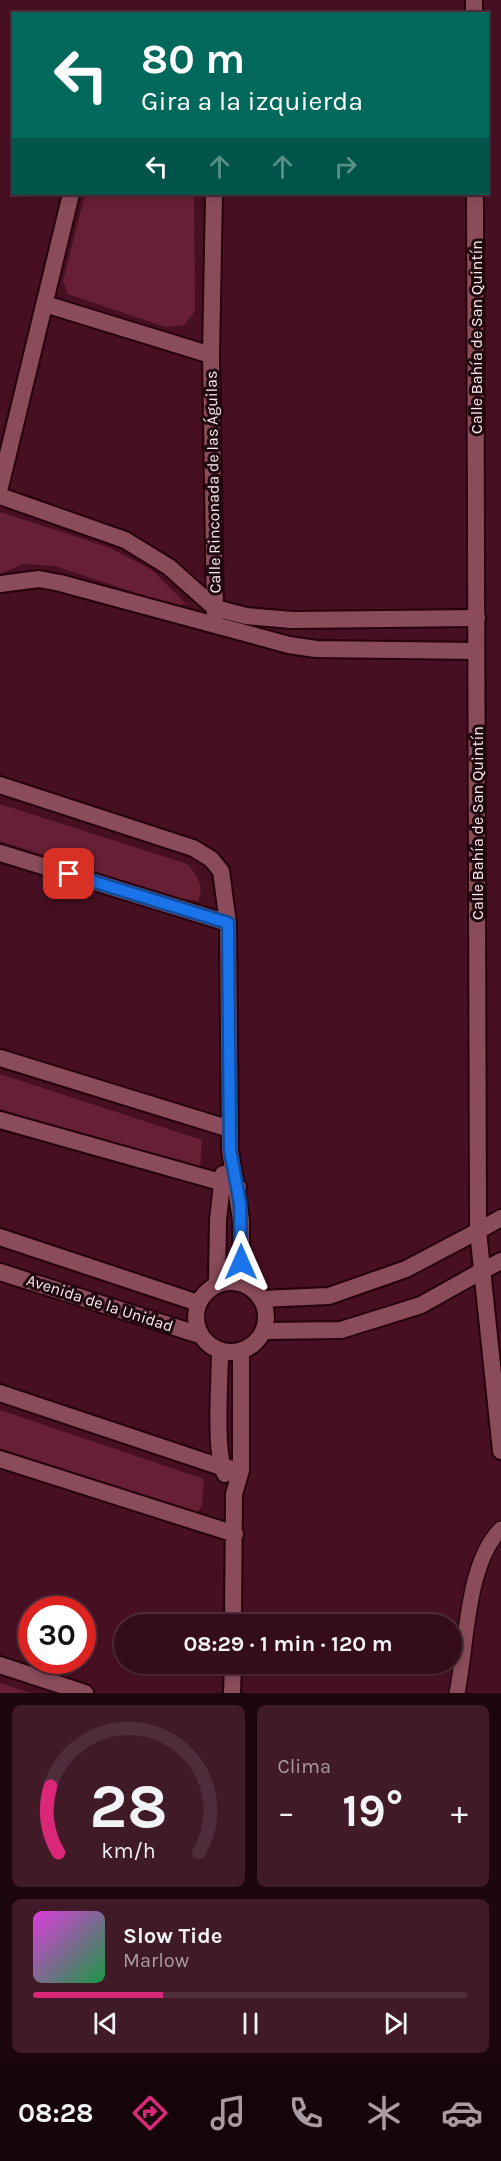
<!DOCTYPE html>
<html lang="es">
<head>
<meta charset="utf-8">
<style>
	body { margin:0; font-family:Karla,sans-serif; background:#401a27; color:#f1f3f6; height:100vh; display:flex; flex-direction:column; font-size:22px; white-space:nowrap }
	* { box-sizing:border-box; margin:0 }
	p { font-size:20px; color:#aa9ba2 }
	.icon { flex:none; width:33px; height:33px; fill:none; stroke:currentColor; stroke-width:2; stroke-linecap:round; stroke-linejoin:round }
	.map { position:relative; height:1693px; overflow:hidden }
	.side { display:flex; flex-direction:column; gap:12px; padding:12px; background:#1d070e; flex:1 }
	.side>* { flex:none }
	.banner { position:absolute; left:12px; top:12px; width:477px; height:183px; border-radius:0px; box-shadow:0 3px 9px #0003,0 0 0 2px #4f2c39; background:#00695c; color:#fff; overflow:hidden }
	.speed { position:absolute; left:18px; top:1596px; display:flex; gap:12px; font-size:30px; font-weight:700; text-align:center }
	.speed>* { display:grid; place-content:center; width:78px; height:78px; border-radius:50%; background:#350c1a; box-shadow:0 3px 9px #0003,0 0 0 2px #4f2c39; line-height:1 }
	.speed .limit { border:9px solid #d22; background:#fff; color:#111 }
	.pin { position:absolute; display:grid; place-items:center; width:51px; height:51px; color:#fff; margin:-26px; border-radius:12px; box-shadow:0 3px 9px #0006 }
	.me { position:absolute; width:66px; margin:-33px; rotate:0deg; stroke-linejoin:round; filter:drop-shadow(0 0 4px #0008) }
	.turn { display:flex; align-items:center; gap:21px; height:126px; padding:0 30px; font-size:27px }
	.turn .icon { width:78px; height:78px; stroke-width:2.5 }
	.turn b { display:block; font-size:42px; line-height:51px }
	.lanes { display:flex; align-items:center; height:57px; padding:0 30px; background:#0003; justify-content:center; gap:30px; direction:ltr }
	.lanes .off { opacity:.35 }
	.big { font-size:45px; font-weight:700; line-height:1.1 }
	.side .tile { flex:1; display:flex; flex-direction:column; justify-content:center; gap:9px; min-width:0; padding:0 21px; border-radius:9px; background:#401a27 }
	.side .dial { align-items:center; gap:0 }
	.dial svg { height:156px; overflow:visible; fill:none; stroke:#4f2c39; stroke-width:7; stroke-linecap:round; text-anchor:middle }
	.dial text { fill:#f1f3f6; stroke:none }
	.song { display:flex; align-items:center; gap:18px }
	.cover { width:72px; height:72px; border-radius:9px; background:linear-gradient(135deg,hsl(300 70% 55%),hsl(140 70% 35%)) }
	.played { height:6px; border-radius:3px; background:linear-gradient(90deg,#db2777 30%,#4f2c39 30%) }
	.keys { display:flex; justify-content:space-around; direction:ltr }
	.heat { display:flex; justify-content:space-between; align-items:center; font-size:33px; direction:ltr }
	.side .tiles { flex:1; display:grid; gap:12px; grid-template-columns:1fr 1fr }
	.tile:last-child { grid-column:span 2 }
	.trip { position:absolute; left:114px; top:1614px; width:348px; height:60px; border-radius:30px; background:#350c1a; box-shadow:0 3px 9px #0003,0 0 0 2px #4f2c39; font-weight:700; line-height:60px; text-align:center }
	.menu { display:flex; height:96px; justify-content:space-around; align-items:center; background:#15050a; color:#aa9ba2 }
	.menu .icon { width:42px; height:42px }
	.menu .current { color:#db2777 }
	.menu b { font-size:27px; color:#f1f3f6 }
	.map>svg:first-child { display:block }
	.green { fill:#661f35 }
	.lines { fill:none; stroke-linecap:round; stroke-linejoin:round }
	.service-casing { stroke:#26010c; stroke-width:18 }
	.minor-casing { stroke:#26010c; stroke-width:20 }
	.tertiary-casing { stroke:#26010c; stroke-width:20 }
	.service { stroke:#8a4c5b; stroke-width:15 }
	.minor { stroke:#8a4c5b; stroke-width:16 }
	.tertiary { stroke:#8a4c5b; stroke-width:16 }
	.route-casing { stroke:#114b97; stroke-width:15 }
	.route { stroke:#1a73e8; stroke-width:10 }
	.labels { text-anchor:middle; dominant-baseline:central; stroke-width:6; stroke-linejoin:round; paint-order:stroke }
	.street-label { font-size:16px; fill:#fbecef; stroke:#1f080e }
</style>
</head>
<body>
<div class="map">
<svg width="501" height="1693" viewBox="0 0 501 1693">
	<rect width="100%" height="100%" fill="#471022"/>
	<path class="green" d="M85,194H194L195,311L184,325L165,327L68,294L63,281Z
		M0,512L108,547L152,570L186,604L175,606L55,566L23,564L0,574Z
		M0,804L187,864C197,875 205,886 198,901L178,898L0,841Z
		M0,1074L202,1140L200,1169L195,1172L0,1109Z
		M0,1410L204,1479L202,1506L196,1513L0,1449Z
		M0,1683L31,1693H0Z"/>
	<g class="lines">
		<g class="service-casing">
			<path id="service" d="M457,1693C467,1645 466,1563 501,1529"/>
		</g>
		<g class="minor-casing">
			<path id="minor" d="M214,194L211,355L215,616
				M45,304L211,355
				M0,487L71,194
				M0,496L125,540L169,567L215,608L246,616L292,620L477,618
				M0,584L39,579L60,583L289,645L316,649L476,651
				M0,785L193,848L211,859L221,871L228,923L230,1150L241,1220V1283
				M0,853L228,923
				M0,1058L230,1129
				M0,1120L238,1187
				M0,1237L198,1303
				M0,1272L200,1335
				M196 1317a35 35 0 1 1 70 0a35 35 0 1 1-70 0Z
				M217,1284L218,1220L223,1174
				M261,1299L329,1296L406,1269L478,1231
				M264,1331L341,1330L421,1305L480,1272
				M220,1351C220,1380 214,1450 225,1474
				M0,1393L221,1467L241,1470
				M0,1459L235,1534
				M233,1624L234,1494L241,1470V1351
				M0,1665L85,1693
				M232,1693L233,1664"/>
		</g>
		<g class="tertiary-casing">
			<path id="tertiary" d="M474,0V14
				M475,194L478,1231L501,1451
				M478,1231L501,1218
				M480,1272L501,1261"/>
		</g>
		<use href="#service" class="service"/>
		<use href="#minor" class="minor"/>
		<use href="#tertiary" class="tertiary"/>
	</g>
	<g class="lines">
		<g class="route-casing">
			<path id="route" d="M69,874L228,923L230,1150L240,1203L241,1262"/>
		</g>
		<use href="#route" class="route"/>
	</g>
	<g class="labels">
		<g class="street-label">
			<text transform="translate(476 337) rotate(-90)">Calle Bahía de San Quintín</text>
			<text transform="translate(213 482) rotate(-91)">Calle Rinconada de las Águilas</text>
			<text transform="translate(477 823) rotate(-90)">Calle Bahía de San Quintín</text>
			<text transform="translate(100 1303) rotate(18)">Avenida de la Unidad</text>
		</g>
	</g>
</svg>
<div class="speed"><div class="limit">30</div></div>
<div class="pin" style="left:69px;top:874px;background:#d93025"><svg class="icon" aria-label="arrive" viewBox="0 0 24 24"><path d="M6 21V4h12l-3 4 3 4H6"/></svg></div>
<svg class="me" style="left:241px;top:1262px" viewBox="-20 -20 40 40"><path d="M0-17L14 15 0 8-14 15z" fill="#1a73e8" stroke="#fff" stroke-width="4"/></svg>
<div class="trip">08:29 · 1 min · 120 m</div>
<div class="banner">
<div class="turn"><svg class="icon" aria-label="left" viewBox="0 0 24 24"><path d="M17 20v-9H6M10 6l-5 5 5 5"/></svg><div><b>80 m</b>Gira a la izquierda</div></div>
<div class="lanes"><svg class="icon" aria-label="left" viewBox="0 0 24 24"><path d="M17 20v-9H6M10 6l-5 5 5 5"/></svg><svg class="icon off" aria-label="ahead" viewBox="0 0 24 24"><path d="M12 20V5M6 11l6-6 6 6"/></svg><svg class="icon off" aria-label="ahead" viewBox="0 0 24 24"><path d="M12 20V5M6 11l6-6 6 6"/></svg><svg class="icon off" aria-label="right" viewBox="0 0 24 24"><path d="M7 20v-9h11M14 6l5 5-5 5"/></svg></div>
</div>
</div>
<section class="side">
<div class="tiles">
<div class="tile dial"><svg viewBox="0 0 100 80">
<path d="M14 69A42 42 0 1 1 86 69"/>
<path d="M14 69A42 42 0 0 1 10 35" stroke="#db2777"/>
<text x="50" y="56" font-size="32" font-weight="700">28</text>
<text x="50" y="72" font-size="11">km/h</text>
</svg></div>
<div class="tile"><p>Clima</p>
<div class="heat"><a>−</a><b class="big">19°</b><a>+</a></div>
</div>
<div class="tile">
<div class="song"><i class="cover"></i><div><b>Slow Tide</b><p>Marlow</p></div></div>
<div class="played"></div>
<div class="keys"><svg class="icon" aria-label="previous" viewBox="0 0 24 24"><path d="M18 5L8 12l10 7zM5 5v14"/></svg><svg class="icon" aria-label="pause" viewBox="0 0 24 24"><path d="M8 5v14M16 5v14"/></svg><svg class="icon" aria-label="next" viewBox="0 0 24 24"><path d="M6 5l10 7-10 7zM19 5v14"/></svg></div>
</div>
</div>
</section>
<nav class="menu">
<b>08:28</b>
<svg class="icon current" aria-label="directions" viewBox="0 0 24 24"><path d="M12 3l9 9-9 9-9-9zM9 14v-3h6M13 9l2 2-2 2"/></svg>
<svg class="icon" aria-label="music" viewBox="0 0 24 24"><path d="M9 18V5l10-2v13"/><circle cx="6" cy="18" r="3"/><circle cx="16" cy="16" r="3"/></svg>
<svg class="icon" aria-label="phone" viewBox="0 0 24 24"><path d="M5 4h4l2 5-3 2q2 4 5 5l2-3 5 2v4C11 20 4 13 5 4z"/></svg>
<svg class="icon" aria-label="climate" viewBox="0 0 24 24"><path d="M12 3v18M4 7l16 10M4 17L20 7"/></svg>
<svg class="icon" aria-label="car" viewBox="0 0 24 24"><path d="M5 17H2v-5l4-1 3-4h7l3 4 3 1v5h-3M9 17h6M6 11h13"/><circle cx="7" cy="17" r="2"/><circle cx="17" cy="17" r="2"/></svg>
</nav>
</body>
</html>
